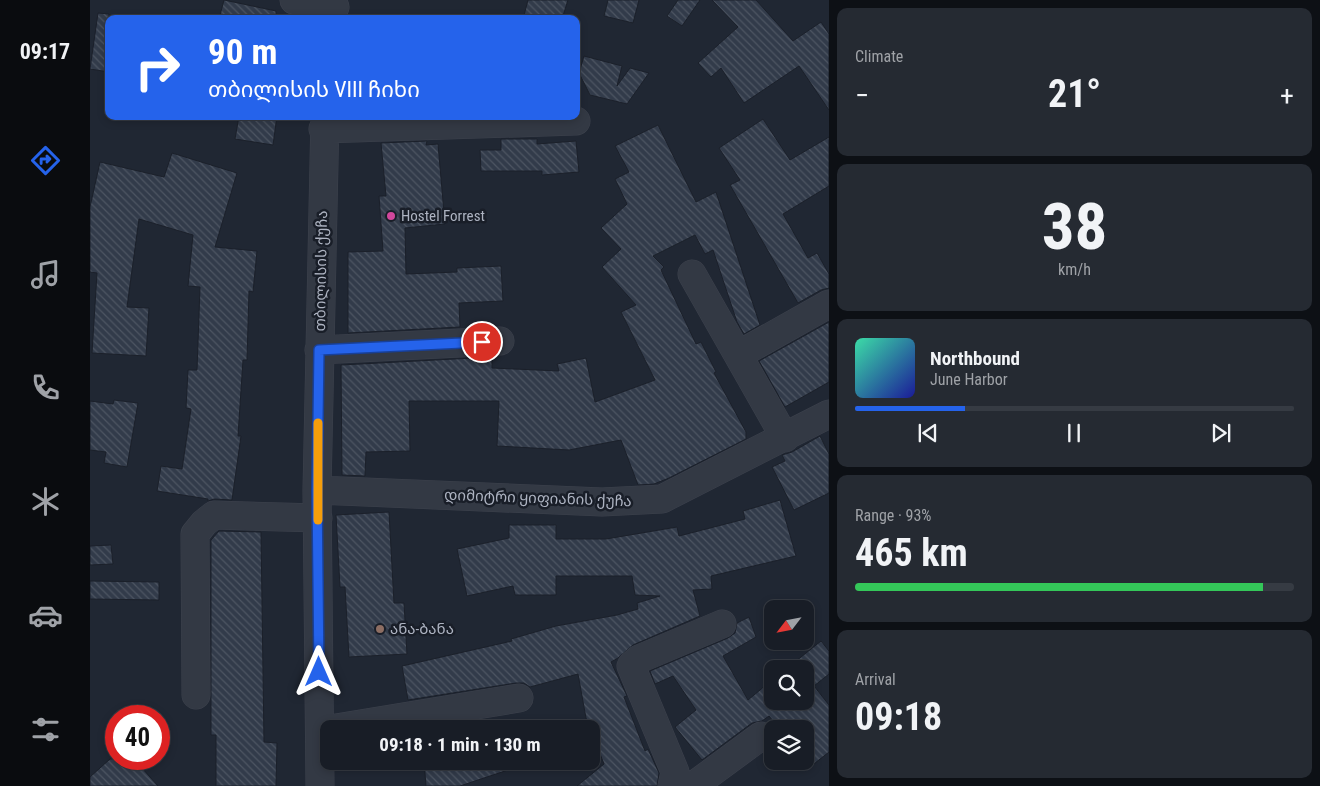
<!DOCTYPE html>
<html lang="en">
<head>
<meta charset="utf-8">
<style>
	body { margin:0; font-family:"Roboto Condensed","Noto Sans Georgian",sans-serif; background:#252a32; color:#f1f3f6; height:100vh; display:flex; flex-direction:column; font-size:19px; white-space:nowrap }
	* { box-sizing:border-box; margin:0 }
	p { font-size:16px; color:#9fa2a7 }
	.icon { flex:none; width:28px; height:28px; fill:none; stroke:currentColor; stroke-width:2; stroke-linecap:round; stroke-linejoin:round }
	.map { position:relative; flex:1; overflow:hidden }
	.side { display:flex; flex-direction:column; gap:8px; padding:8px; background:#0d1015; width:491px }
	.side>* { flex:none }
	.top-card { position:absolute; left:15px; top:15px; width:475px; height:105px; border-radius:10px; box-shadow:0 2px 8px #0003,0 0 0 1px #363b43; background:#2563eb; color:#fff; overflow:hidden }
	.needle { width:32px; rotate:238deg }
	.buttons { position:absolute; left:674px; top:600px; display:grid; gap:10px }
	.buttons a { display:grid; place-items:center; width:50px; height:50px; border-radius:10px; background:#181d26; box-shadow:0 2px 8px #0003,0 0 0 1px #363b43; font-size:25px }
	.speed { position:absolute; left:15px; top:705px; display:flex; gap:10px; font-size:25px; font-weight:700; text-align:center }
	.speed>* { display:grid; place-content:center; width:65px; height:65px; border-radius:50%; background:#181d26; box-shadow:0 2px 8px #0003,0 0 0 1px #363b43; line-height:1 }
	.speed .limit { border:8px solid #d22; background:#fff; color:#111 }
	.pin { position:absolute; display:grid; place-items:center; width:42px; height:42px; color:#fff; margin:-21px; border:2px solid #fff; border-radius:50%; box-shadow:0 1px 5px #0007 }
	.me { position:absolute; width:55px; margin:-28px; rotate:0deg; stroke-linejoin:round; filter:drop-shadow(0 0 4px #0008) }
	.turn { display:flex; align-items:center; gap:18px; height:105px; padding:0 20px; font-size:22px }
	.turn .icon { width:65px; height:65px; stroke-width:2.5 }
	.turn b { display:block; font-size:35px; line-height:42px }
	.big { font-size:38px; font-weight:700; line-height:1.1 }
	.side .widget { flex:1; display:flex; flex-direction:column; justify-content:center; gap:8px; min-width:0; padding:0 18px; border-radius:10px; background:#252a32 }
	.side .dial { align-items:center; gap:0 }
	.dial b { font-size:65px; line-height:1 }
	.song { display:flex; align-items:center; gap:15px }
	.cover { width:60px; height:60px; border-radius:8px; background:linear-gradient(135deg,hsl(160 70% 55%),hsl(240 70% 35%)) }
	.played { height:5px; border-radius:2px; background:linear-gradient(90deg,#2563eb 25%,#363b43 25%) }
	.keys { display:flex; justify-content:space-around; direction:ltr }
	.heat { display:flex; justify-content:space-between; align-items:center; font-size:28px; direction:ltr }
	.charge { height:8px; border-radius:4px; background:linear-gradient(90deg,#34c759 93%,#363b43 0) }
	.trip { position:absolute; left:230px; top:720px; width:280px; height:50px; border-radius:10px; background:#181d26; box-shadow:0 2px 8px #0003,0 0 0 1px #363b43; font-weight:700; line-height:50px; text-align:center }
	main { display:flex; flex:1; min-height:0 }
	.menu { display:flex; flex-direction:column; width:90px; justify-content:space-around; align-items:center; background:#0a0c0f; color:#9fa2a7 }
	.menu .icon { width:35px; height:35px }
	.menu .selected { color:#2563eb }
	.menu b { font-size:22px; color:#f1f3f6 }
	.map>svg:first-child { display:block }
	.building { fill:url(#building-back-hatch); stroke:#1b202a }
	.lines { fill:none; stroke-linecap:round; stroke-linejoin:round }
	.minor-casing { stroke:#3d424d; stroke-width:29 }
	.minor { stroke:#333944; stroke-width:28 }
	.route-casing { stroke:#184099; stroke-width:12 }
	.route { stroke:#2563eb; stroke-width:9 }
	.slow { stroke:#f59e0b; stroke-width:9 }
	.hotel-dot { fill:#d1479c; stroke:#191e28; stroke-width:2 }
	.education-dot { fill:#8d6e63; stroke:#191e28; stroke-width:2 }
	.labels { text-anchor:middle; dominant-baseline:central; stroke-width:5; stroke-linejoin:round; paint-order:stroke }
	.poi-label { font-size:15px; fill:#adb3c1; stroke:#191e28; text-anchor:start }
	.street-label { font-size:15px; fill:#adb3c1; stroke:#191e28 }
</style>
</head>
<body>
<main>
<nav class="menu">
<b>09:17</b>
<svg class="icon selected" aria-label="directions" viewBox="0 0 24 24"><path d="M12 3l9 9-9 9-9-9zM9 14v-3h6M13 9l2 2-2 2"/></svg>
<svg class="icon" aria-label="music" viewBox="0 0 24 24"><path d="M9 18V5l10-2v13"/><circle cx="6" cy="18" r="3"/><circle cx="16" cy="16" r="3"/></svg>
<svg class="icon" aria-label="phone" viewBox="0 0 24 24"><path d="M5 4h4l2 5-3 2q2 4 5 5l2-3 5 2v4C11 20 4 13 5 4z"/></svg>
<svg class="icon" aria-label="climate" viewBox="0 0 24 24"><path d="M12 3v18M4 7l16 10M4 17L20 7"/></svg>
<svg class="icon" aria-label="car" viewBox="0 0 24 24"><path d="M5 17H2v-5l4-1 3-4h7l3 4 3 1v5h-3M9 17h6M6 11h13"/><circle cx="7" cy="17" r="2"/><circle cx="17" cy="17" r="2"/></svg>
<svg class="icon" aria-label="filters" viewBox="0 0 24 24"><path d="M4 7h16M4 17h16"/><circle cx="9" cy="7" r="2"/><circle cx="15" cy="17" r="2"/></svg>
</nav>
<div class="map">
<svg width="739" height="786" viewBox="0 0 739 786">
	<defs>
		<pattern id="building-back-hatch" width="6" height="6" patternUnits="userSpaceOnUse" patternTransform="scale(1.25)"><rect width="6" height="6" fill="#323b4a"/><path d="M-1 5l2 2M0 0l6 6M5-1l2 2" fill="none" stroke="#4d5562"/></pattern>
	</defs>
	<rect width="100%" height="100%" fill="#202733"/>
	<path class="building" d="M134,0L186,11V19H129Z
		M438,0H478L472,19H433Z
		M518,0H549L543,23L514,16Z
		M588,0H610L592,26L577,16Z
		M622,0H666L703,41L731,22L739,34V110L709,66L654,103L631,68L621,77L608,63L648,27Z
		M8,13L19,14V72L0,69Z
		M494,56L532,66L527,86L540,68L559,73L537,104L500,95L489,73Z
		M149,116H187L183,145L145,139Z
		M673,119L700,160L739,137V186L693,214L718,258L727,253L739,274V288L731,290L708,303L640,185L650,180L629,148Z
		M568,125L606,202L626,192L670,325L654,334L647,322L623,250L615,254L605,235L563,256L574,267L571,270L606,344L611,342L626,372L624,373L656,432V439L579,478L564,484L548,485L531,440L479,450L407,446L409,401H319L320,451L276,452L275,476L252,475L251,365L402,357V368L469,371L467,364L496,358L505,402L565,380L531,312L546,305L512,267L531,249L511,228L537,204L525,179L539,172L525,146Z
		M411,139H447V144L486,141L489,172L452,175V171H391L390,150H411Z
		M337,141L336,145L348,144L355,224L315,228L316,274L367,272V268L411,266L413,301L369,303L370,327L258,333V252L293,251L289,196H296L291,143Z
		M82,153L147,173L125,247L167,251L163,292L159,291L157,360H153L148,436H151L142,500L124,499L118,501V499L67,491L71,466L92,469L101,409L96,408L98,370H107L110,287L98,286L103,235L49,219L37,307L59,308L56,356L2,353L7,273L0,272V207L10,162L74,177Z
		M739,322V382L695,407L669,361Z
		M24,400L48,403L37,467L14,463L16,452L0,450V401L23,404Z
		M730,436L739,454V493L704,510L682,467L695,461L692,455L702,452Z
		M690,500L706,556L621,576L622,589L603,590L610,616L543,645L528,658L521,662L537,696L534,697L555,751L558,749L569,773L567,786H487L514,764L496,718L488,674L440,687L434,683H426L318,700L312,666L422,641L421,639L466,626L527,615L548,609L547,603L570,596L545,595L542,576H466V595H425L423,586L377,596L367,549L419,538V525H466V539H516L587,527L589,536L655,519L653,511Z
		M299,512L304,603H314L317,654L259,657L255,587H250L246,515Z
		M129,531L171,532L174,742L187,743L186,786H126V735H121V540Z
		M21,545L23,564L0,565V546Z
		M0,581L69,582V600L0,599Z
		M659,617L666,637L633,656L658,700L682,680V701H715V669H696L731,641L739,651V674L724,686L739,705V752L715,771V729H690L679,716L672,721L662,723L612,760L585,727L606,710L583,676L565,684L560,671L638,638L645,633L647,623Z
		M20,759H44L68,786H0V777Z
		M334,761H432L433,765L370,786H336Z"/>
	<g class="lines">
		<g class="minor-casing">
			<path id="minor" d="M204,0L245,7
				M233,129L486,121
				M602,274L695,438
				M229,350L410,341
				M648,355L739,304
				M227,490L512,502L572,499L739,414
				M106,695L105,534L114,523L124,515L228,518
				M240,729L429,698
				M230,786L227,490L235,116
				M582,786L585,772L541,666L549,659L632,624
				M603,786L671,736"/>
		</g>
		<use href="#minor" class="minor"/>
	</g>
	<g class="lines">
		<g class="route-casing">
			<path id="route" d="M229,672L227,490L229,350L392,342"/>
		</g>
		<use href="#route" class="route"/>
		<path class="slow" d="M228,520V423"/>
	</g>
	<circle class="hotel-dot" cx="301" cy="216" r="5"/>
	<circle class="education-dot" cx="290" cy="629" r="5"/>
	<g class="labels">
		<g class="poi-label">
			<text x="311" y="216">Hostel Forrest</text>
			<text x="300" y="629">ანა-ბანა</text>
		</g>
		<g class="street-label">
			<text transform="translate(231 271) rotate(-89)">თბილისის ქუჩა</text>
			<text transform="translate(448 498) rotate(2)">დიმიტრი ყიფიანის ქუჩა</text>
		</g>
	</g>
</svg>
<div class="buttons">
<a><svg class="needle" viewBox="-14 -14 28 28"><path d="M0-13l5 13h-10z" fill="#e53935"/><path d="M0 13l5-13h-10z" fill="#9fa2a7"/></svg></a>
<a><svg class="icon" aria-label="search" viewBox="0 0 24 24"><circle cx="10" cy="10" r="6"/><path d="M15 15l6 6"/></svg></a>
<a><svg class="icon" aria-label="layers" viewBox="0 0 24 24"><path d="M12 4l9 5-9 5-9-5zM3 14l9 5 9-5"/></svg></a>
</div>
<div class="speed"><div class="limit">40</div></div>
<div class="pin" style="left:392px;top:342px;background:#d93025"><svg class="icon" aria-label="arrive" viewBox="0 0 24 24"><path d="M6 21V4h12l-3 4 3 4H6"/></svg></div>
<svg class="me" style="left:229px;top:672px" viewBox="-20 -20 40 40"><path d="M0-17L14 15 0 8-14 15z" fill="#2563eb" stroke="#fff" stroke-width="4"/></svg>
<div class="trip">09:18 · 1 min · 130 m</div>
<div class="top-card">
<div class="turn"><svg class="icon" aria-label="right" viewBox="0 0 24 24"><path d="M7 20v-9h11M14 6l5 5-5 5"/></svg><div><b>90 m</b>თბილისის VIII ჩიხი</div></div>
</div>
</div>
<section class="side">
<div class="widget"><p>Climate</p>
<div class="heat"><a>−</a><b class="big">21°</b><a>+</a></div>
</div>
<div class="widget dial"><b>38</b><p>km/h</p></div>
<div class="widget">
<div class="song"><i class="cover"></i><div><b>Northbound</b><p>June Harbor</p></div></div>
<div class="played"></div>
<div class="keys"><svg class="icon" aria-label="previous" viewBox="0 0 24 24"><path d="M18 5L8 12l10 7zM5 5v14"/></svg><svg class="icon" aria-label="pause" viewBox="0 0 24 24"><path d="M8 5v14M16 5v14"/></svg><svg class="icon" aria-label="next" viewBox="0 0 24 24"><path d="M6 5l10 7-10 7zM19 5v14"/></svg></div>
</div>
<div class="widget"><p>Range · 93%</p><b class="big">465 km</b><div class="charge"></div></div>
<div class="widget"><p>Arrival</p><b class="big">09:18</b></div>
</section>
</main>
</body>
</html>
